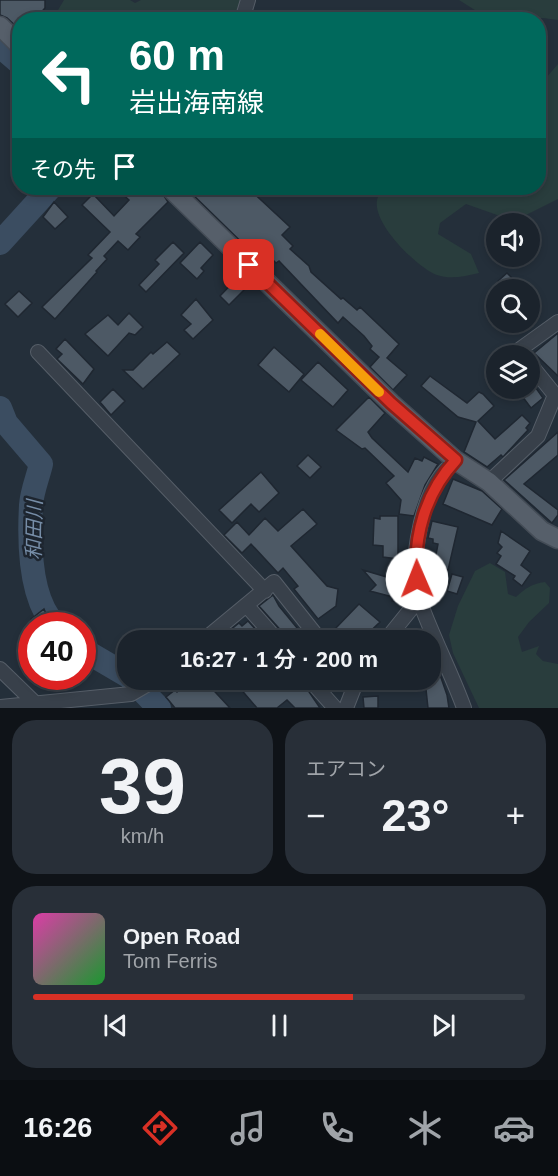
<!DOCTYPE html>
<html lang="ja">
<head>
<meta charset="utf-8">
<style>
	body { margin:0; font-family:Helvetica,"Noto Sans JP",sans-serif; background:#282f38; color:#f1f3f6; height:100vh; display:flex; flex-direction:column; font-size:22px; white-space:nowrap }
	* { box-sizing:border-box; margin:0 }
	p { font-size:20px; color:#a0a4a9 }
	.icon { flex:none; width:33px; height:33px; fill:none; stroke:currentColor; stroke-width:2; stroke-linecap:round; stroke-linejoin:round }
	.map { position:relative; height:708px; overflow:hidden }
	.side { display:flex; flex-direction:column; gap:12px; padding:12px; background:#0f1318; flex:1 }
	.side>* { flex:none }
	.hud { position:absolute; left:12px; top:12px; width:534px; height:183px; border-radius:24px; box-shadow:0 3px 9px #0003,0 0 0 2px #394048; background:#00695c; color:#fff; overflow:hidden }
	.fabs { position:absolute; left:486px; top:213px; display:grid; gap:12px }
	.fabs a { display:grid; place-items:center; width:54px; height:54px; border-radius:50%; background:#1b232c; box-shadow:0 3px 9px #0003,0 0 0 2px #394048; font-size:30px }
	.speed { position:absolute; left:18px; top:612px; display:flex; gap:12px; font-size:30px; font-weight:700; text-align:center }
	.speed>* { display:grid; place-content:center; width:78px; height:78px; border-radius:50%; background:#1b232c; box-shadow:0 3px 9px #0003,0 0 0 2px #394048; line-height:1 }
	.speed .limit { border:9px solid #d22; background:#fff; color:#111 }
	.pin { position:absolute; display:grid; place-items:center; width:51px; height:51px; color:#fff; margin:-26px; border-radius:12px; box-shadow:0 3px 9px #0006 }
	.me { position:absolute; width:66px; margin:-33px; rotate:359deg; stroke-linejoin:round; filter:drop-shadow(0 0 4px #0008) }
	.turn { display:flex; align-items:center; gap:21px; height:126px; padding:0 18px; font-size:27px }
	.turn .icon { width:78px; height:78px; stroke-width:2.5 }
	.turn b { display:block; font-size:42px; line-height:51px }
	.then { display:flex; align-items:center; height:57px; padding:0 18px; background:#0003; gap:12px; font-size:22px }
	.big { font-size:45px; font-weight:600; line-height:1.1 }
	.side .card { flex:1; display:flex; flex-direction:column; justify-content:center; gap:9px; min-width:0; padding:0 21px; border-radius:24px; background:#282f38 }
	.side .dial { align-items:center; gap:0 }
	.dial b { font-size:78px; line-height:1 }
	.song { display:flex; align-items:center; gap:18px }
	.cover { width:72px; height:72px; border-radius:9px; background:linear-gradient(135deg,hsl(320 70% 55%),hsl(130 70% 35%)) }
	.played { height:6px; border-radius:3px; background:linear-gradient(90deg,#d93025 65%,#394048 65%) }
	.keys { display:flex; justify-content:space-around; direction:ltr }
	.heat { display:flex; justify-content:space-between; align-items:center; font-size:33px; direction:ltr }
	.side .tiles { flex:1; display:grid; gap:12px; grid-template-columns:1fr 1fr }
	.card:last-child { grid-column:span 2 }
	.trip { position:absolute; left:117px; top:630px; width:324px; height:60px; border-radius:24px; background:#1b232c; box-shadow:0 3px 9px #0003,0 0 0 2px #394048; font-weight:600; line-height:60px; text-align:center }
	.tab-bar { display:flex; height:96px; justify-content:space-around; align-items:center; background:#0b0e12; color:#a0a4a9 }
	.tab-bar .icon { width:42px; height:42px }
	.tab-bar .active { color:#d93025 }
	.tab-bar b { font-size:27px; color:#f1f3f6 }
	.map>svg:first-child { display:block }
	.green { fill:#293d3d }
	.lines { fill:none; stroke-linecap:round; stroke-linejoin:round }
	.river { stroke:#3b4d61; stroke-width:24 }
	.building { fill:#4d5965; stroke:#1f2731; stroke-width:1.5 }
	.minor-casing { stroke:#565e68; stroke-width:16 }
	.major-casing { stroke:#444c56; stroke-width:21 }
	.minor { stroke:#38404a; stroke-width:14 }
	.major { stroke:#565f6a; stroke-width:18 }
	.route-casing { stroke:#8d1f18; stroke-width:15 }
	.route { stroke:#d93025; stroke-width:10 }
	.slow { stroke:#f59e0b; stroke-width:10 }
	.labels { text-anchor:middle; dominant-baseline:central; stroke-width:5; stroke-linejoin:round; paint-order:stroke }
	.water-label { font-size:20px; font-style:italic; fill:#768da7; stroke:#1d252f }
</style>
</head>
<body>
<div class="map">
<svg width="558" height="708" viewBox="0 0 558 708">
	<rect width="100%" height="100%" fill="#242f3a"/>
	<path class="green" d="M64,0H130L135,3L141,0H241L235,19L52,20Z
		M459,0H558V20L543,18L489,19Z
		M558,64V199L514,221L466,204L440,223L438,234L471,254L479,273C465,276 451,280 437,275C416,268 352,205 387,188H538L539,86Z
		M490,563L505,572L508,594L516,597C526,588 531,584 545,582L550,588L549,603L529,622L518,637L522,652L539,646L536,654L543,661L558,664V708H479L453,653L449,635L458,606L475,571Z"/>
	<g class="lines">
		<path class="river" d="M0,46L20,63
			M0,243L50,188
			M0,408L6,423L41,464C38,477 32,491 31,505C29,541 29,600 56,626
			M82,649L128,676
			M132,680L159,708"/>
	</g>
	<path class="building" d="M0,0H45V8L34,20H20V30L7,18L0,15Z
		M116,188H159L168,202L136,234L140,237L128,250L118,241L104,256L107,259L96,271L97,272L55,319L42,307L92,258L88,255L110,232L82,205L93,194L114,216L129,200Z
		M186,188H248L290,227L282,235L293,246L290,249L309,266L311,272L341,299L343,298L357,310L360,307L399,344L387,358L407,375L393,390L370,367L379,357L370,349L372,346L364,336L343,317L338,323L279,261L276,263L270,257L263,263Z
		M54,202L68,217L55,229L43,217Z
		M173,242L184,253L146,292L139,285L159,264L155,260Z
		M200,242L213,255L201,268L204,271L197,279L180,263Z
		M507,273L524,290H507L498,281Z
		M240,275L250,284L229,305L220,296Z
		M19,291L32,303L18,317L5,304Z
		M196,299L213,320L193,339L184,330L191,324L181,315Z
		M129,313L143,327L135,335L129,333L108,356L85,334L108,315L118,325Z
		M558,333V376L534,353Z
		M65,339L94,369L83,384L57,359L62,354L56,349Z
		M167,342L180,354L143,389L123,370H133L151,352L153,354Z
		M274,347L304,374L289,392L258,365Z
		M318,362L348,390L333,407L301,380Z
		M430,376L467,403L479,392L483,394L494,406L478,421L495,439L522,415L530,423L526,428L528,430L503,457L501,455L487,467L464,452L476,422L458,417L421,386Z
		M516,388H536L543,398L531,408Z
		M113,389L125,401L111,415L100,402Z
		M369,397L385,413L368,432L372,438L408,472L415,458L422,461L424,457L438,464L425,485L414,516L399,514L401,500L386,483L394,476L365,448L362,449L336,430Z
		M558,432V455L524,484L558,510V515L552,523L504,480Z
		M308,455L321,467L310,478L297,466Z
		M261,472L279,493L259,512L251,504L232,523L219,510Z
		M453,479L482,491L502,509L492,525L443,504Z
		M303,509L317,524L291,546L327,586L338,589L336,606L318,619L294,589L298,586L283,568L278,573L251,544L242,553L224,535L237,522L249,535L265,518L278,531Z
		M380,516H398V559L383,557V546L373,545L374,518L380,519Z
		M432,521L458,527L448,570L434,565L438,544L433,543V539L428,538Z
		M501,531L530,551L521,565L531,573L522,586L513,579L515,576L496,564L501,556L497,553L502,547L498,543Z
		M363,570L407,583L404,604L392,601L393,597L370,591L376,585Z
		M452,574L463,577L457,594L447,591Z
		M273,595L279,606L307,640H286L284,634L259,606Z
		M359,604L380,622L361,640H344L334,630Z
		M44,609L47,616L56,626H37L31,619Z
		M248,621L265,640H218L239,623L242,626Z
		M438,669L447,695L449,708H428L425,680H430V670Z
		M191,680H204L230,708H175L166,697L175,690L177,692Z
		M233,680H301L320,708H295L287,700L277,708H257Z
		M378,696V708H364L363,697Z"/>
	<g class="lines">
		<g class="minor-casing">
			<path id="minor" d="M242,20L248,0
				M38,352L265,591
				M523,356L519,350L558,322
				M455,460C450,466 444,471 440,477C420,504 408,570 420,602C433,638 451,672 464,708
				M489,482L538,436L555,395L530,364
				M247,606L277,640
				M204,640L274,582L320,640
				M386,640L419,599
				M0,669L36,704
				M310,680L335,708
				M0,707L131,694L155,680
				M346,708L357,680"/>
		</g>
		<g class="major-casing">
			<path id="major" d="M0,26L20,46
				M170,188L391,403L455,460L489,482L542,531L558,539"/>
		</g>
		<use href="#minor" class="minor"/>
		<use href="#major" class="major"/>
	</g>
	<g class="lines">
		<g class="route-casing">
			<path id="route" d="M249,265L391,403L456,460C426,492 413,536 417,579"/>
		</g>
		<use href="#route" class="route"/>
		<path class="slow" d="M320,334L379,392"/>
	</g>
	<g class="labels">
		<g class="water-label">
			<text transform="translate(34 530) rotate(-89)">和田川</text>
		</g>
	</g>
</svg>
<div class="fabs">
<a><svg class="icon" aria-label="sound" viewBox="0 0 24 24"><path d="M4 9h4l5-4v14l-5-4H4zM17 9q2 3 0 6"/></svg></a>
<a><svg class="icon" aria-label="search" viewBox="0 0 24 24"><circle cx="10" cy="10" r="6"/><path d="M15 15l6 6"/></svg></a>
<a><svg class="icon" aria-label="layers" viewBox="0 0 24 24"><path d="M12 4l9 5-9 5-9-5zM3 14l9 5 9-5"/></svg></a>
</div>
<div class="speed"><div class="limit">40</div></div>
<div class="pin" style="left:249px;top:265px;background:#d93025"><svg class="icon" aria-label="arrive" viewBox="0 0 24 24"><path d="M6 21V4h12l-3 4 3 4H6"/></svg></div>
<svg class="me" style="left:417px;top:579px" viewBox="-20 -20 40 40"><circle r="19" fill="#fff"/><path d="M0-13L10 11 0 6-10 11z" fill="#d93025"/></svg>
<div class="trip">16:27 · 1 分 · 200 m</div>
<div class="hud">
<div class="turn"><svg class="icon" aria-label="left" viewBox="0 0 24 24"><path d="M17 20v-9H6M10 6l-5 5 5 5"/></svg><div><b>60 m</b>岩出海南線</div></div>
<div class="then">その先<svg class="icon" aria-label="arrive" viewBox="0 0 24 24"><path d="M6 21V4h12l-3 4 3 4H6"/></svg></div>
</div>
</div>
<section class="side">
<div class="tiles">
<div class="card dial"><b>39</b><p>km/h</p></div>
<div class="card"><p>エアコン</p>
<div class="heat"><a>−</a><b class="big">23°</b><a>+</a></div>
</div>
<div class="card">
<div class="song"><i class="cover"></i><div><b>Open Road</b><p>Tom Ferris</p></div></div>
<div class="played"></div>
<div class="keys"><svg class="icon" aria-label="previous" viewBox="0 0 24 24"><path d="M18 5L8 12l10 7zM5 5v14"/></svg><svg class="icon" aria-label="pause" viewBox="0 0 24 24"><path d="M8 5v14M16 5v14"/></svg><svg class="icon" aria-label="next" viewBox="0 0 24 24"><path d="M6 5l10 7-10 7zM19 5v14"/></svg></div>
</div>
</div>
</section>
<nav class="tab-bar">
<b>16:26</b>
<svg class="icon active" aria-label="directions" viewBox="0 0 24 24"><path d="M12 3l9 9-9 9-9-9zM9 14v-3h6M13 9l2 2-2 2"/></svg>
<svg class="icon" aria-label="music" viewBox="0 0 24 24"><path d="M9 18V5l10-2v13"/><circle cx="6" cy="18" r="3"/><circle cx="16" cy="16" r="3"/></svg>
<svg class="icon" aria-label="phone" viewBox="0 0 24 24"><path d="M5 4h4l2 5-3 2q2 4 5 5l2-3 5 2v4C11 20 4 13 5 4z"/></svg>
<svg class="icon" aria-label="climate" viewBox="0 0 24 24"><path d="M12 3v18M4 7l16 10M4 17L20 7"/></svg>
<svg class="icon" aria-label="car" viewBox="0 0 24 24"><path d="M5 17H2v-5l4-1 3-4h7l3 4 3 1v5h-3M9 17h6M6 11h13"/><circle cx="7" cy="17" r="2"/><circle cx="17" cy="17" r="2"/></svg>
</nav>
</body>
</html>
